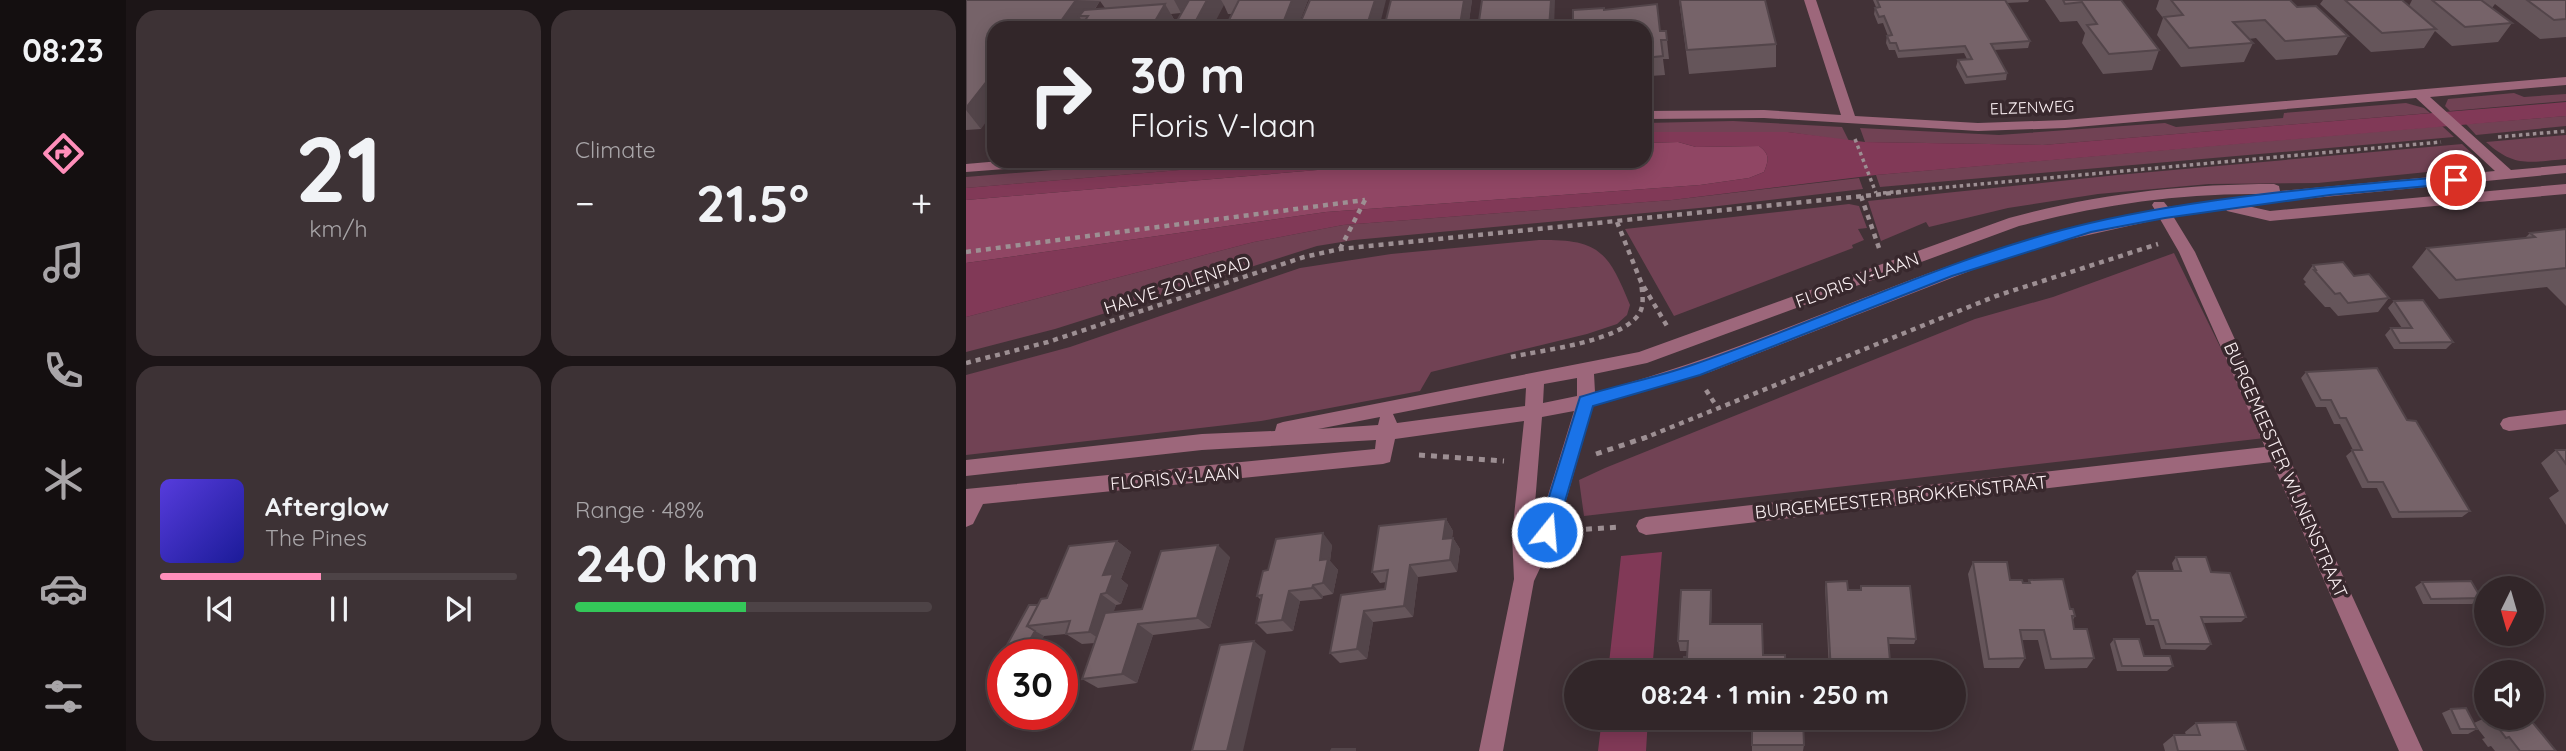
<!DOCTYPE html>
<html lang="en">
<head>
<meta charset="utf-8">
<style>
	body { margin:0; font-family:Quicksand,sans-serif; background:#3d3235; color:#f1f3f6; height:100vh; display:flex; flex-direction:column; font-size:26px; white-space:nowrap }
	* { box-sizing:border-box; margin:0 }
	p { font-size:23px; color:#a8a5a8 }
	.icon { flex:none; width:38px; height:38px; fill:none; stroke:currentColor; stroke-width:2; stroke-linecap:round; stroke-linejoin:round }
	.map { position:relative; flex:1; overflow:hidden }
	.sheet { display:flex; flex-direction:column; gap:10px; padding:10px; background:#1c1517; width:840px }
	.sheet>* { flex:none }
	.hud { position:absolute; left:21px; top:21px; width:665px; height:147px; border-radius:21px; box-shadow:0 4px 18px #0003,0 0 0 2px #4d4346; background:#322629; color:#f1f3f6; overflow:hidden }
	.needle { width:46px; rotate:185deg }
	.tools { position:absolute; left:1508px; top:576px; display:grid; gap:14px }
	.tools a { display:grid; place-items:center; width:70px; height:70px; border-radius:50%; background:#322629; box-shadow:0 4px 18px #0003,0 0 0 2px #4d4346; font-size:35px }
	.speed { position:absolute; left:21px; top:639px; display:flex; gap:14px; font-size:35px; font-weight:700; text-align:center }
	.speed>* { display:grid; place-content:center; width:91px; height:91px; border-radius:50%; background:#322629; box-shadow:0 4px 18px #0003,0 0 0 2px #4d4346; line-height:1 }
	.speed .limit { border:10px solid #d22; background:#fff; color:#111 }
	.pin { position:absolute; display:grid; place-items:center; width:60px; height:60px; color:#fff; margin:-30px; border:4px solid #fff; border-radius:50%; box-shadow:0 2px 7px #0007 }
	.me { position:absolute; width:77px; margin:-38px; rotate:17deg; stroke-linejoin:round; filter:drop-shadow(0 0 5px #0008) }
	.turn { display:flex; align-items:center; gap:24px; height:147px; padding:0 28px; font-size:32px }
	.turn .icon { width:91px; height:91px; stroke-width:2.5 }
	.turn b { display:block; font-size:49px; line-height:60px }
	.big { font-size:52px; font-weight:700; line-height:1.1 }
	.sheet .tile { flex:1; display:flex; flex-direction:column; justify-content:center; gap:10px; min-width:0; padding:0 24px; border-radius:21px; background:#3d3235 }
	.sheet .dial { align-items:center; gap:0 }
	.dial b { font-size:91px; line-height:1 }
	.song { display:flex; align-items:center; gap:21px }
	.cover { width:84px; height:84px; border-radius:10px; background:linear-gradient(135deg,hsl(250 70% 55%),hsl(240 70% 35%)) }
	.played { height:7px; border-radius:4px; background:linear-gradient(90deg,#ff8eba 45%,#4d4346 45%) }
	.keys { display:flex; justify-content:space-around; direction:ltr }
	.heat { display:flex; justify-content:space-between; align-items:center; font-size:38px; direction:ltr }
	.charge { height:10px; border-radius:5px; background:linear-gradient(90deg,#34c759 48%,#4d4346 0) }
	.sheet .tiles { flex:1; display:grid; gap:10px; grid-template-columns:repeat(2,1fr) }
	.trip { position:absolute; left:598px; top:660px; width:402px; height:70px; border-radius:35px; background:#322629; box-shadow:0 4px 18px #0003,0 0 0 2px #4d4346; font-weight:700; line-height:70px; text-align:center }
	main { display:flex; flex:1; min-height:0 }
	.dock { display:flex; flex-direction:column; width:126px; justify-content:space-around; align-items:center; background:#140f10; color:#a8a5a8 }
	.dock .icon { width:49px; height:49px }
	.dock .selected { color:#ff8eba }
	.dock b { font-size:32px; color:#f1f3f6 }
	.map>svg:first-child { display:block }
	.green { fill:#714254 }
	.forest { fill:#904664 }
	.water { fill:#813957 }
	.lines { fill:none; stroke-linecap:round; stroke-linejoin:round }
	.path-far2 { stroke:#9d8f93; stroke-width:3.5; stroke-dasharray:3.5 3.5; stroke-linecap:butt }
	.path-far1 { stroke:#9d8f93; stroke-width:4.5; stroke-dasharray:5 5; stroke-linecap:butt }
	.path { stroke:#9d8f93; stroke-width:5; stroke-dasharray:6 6; stroke-linecap:butt }
	.minor { fill:#9d677b; fill-rule:evenodd }
	.wall { fill:#65555a; fill-rule:evenodd }
	.shaded-wall { fill:#53454a }
	.building { fill:#766369; stroke:#53454a; stroke-width:2 }
	.route { fill:#1a73e8; stroke:#114b97; stroke-width:2 }
	.labels { text-anchor:middle; dominant-baseline:central; stroke-width:7; stroke-linejoin:round; paint-order:stroke }
	.far-street-label { font-size:16px; fill:#fbf0f3; stroke:#38282d }
	.street-label { font-size:18px; fill:#fbf0f3; stroke:#38282d }
</style>
</head>
<body>
<main>
<nav class="dock">
<b>08:23</b>
<svg class="icon selected" aria-label="directions" viewBox="0 0 24 24"><path d="M12 3l9 9-9 9-9-9zM9 14v-3h6M13 9l2 2-2 2"/></svg>
<svg class="icon" aria-label="music" viewBox="0 0 24 24"><path d="M9 18V5l10-2v13"/><circle cx="6" cy="18" r="3"/><circle cx="16" cy="16" r="3"/></svg>
<svg class="icon" aria-label="phone" viewBox="0 0 24 24"><path d="M5 4h4l2 5-3 2q2 4 5 5l2-3 5 2v4C11 20 4 13 5 4z"/></svg>
<svg class="icon" aria-label="climate" viewBox="0 0 24 24"><path d="M12 3v18M4 7l16 10M4 17L20 7"/></svg>
<svg class="icon" aria-label="car" viewBox="0 0 24 24"><path d="M5 17H2v-5l4-1 3-4h7l3 4 3 1v5h-3M9 17h6M6 11h13"/><circle cx="7" cy="17" r="2"/><circle cx="17" cy="17" r="2"/></svg>
<svg class="icon" aria-label="filters" viewBox="0 0 24 24"><path d="M4 7h16M4 17h16"/><circle cx="9" cy="7" r="2"/><circle cx="15" cy="17" r="2"/></svg>
</nav>
<section class="sheet">
<div class="tiles">
<div class="tile dial"><b>21</b><p>km/h</p></div>
<div class="tile"><p>Climate</p>
<div class="heat"><a>−</a><b class="big">21.5°</b><a>+</a></div>
</div>
<div class="tile">
<div class="song"><i class="cover"></i><div><b>Afterglow</b><p>The Pines</p></div></div>
<div class="played"></div>
<div class="keys"><svg class="icon" aria-label="previous" viewBox="0 0 24 24"><path d="M18 5L8 12l10 7zM5 5v14"/></svg><svg class="icon" aria-label="pause" viewBox="0 0 24 24"><path d="M8 5v14M16 5v14"/></svg><svg class="icon" aria-label="next" viewBox="0 0 24 24"><path d="M6 5l10 7-10 7zM19 5v14"/></svg></div>
</div>
<div class="tile"><p>Range · 48%</p><b class="big">240 km</b><div class="charge"></div></div>
</div>
</section>
<div class="map">
<svg width="1600" height="751" viewBox="0 0 1600 751">
	<rect width="100%" height="100%" fill="#423237"/>
	<path class="green" d="M1548,93L1558,97L1600,94V101L1484,111L1479,106L1482,99Z
		M1440,103L1458,108L1464,113L1077,145L899,142L894,128L1033,135L1199,123L1210,127L1317,118L1318,113Z
		M1600,116V126L1510,135L1500,124Z
		M767,121L876,127L883,141L822,132H679V123Z
		M1476,126L1488,137L914,187L910,175Z
		M1600,135V159C1563,162 1549,168 1520,142Z
		M1496,144L1512,159L1511,167L1352,183L1243,184L1132,194L1042,208L963,227L960,222L915,241L902,201L1151,175Z
		M200,161H320L0,188V177Z
		M893,178L897,189L744,207L388,240L351,246L89,329L0,352V317L288,242L377,225L706,200Z
		M883,204L893,206L901,228L892,229L898,240L886,245L887,248L708,316L659,229Z
		M573,240C633,239 642,251 664,305L661,315L651,324L621,334L465,372L454,391L295,421L0,455V375L104,347L334,268L425,254Z
		M1208,253L1299,438L618,516L613,480L639,468L1009,319L1087,297Z"/>
	<path class="forest" d="M712,142L730,147L793,146C804,154 803,160 798,172L783,178L734,185L360,212L0,263V200L457,161H679V143Z"/>
	<path class="water" d="M1600,102V116L910,175L706,200L377,225L288,242L0,317V263L360,212L734,185L783,178L798,172C803,160 804,154 793,146L730,147L712,142L679,143V132H822L899,142L1077,145Z
		M320,161H457L0,200V188Z
		M696,552L686,672H642L655,556Z
		M636,718H682L680,751H632Z"/>
	<g class="lines">
		<path class="path-far2" d="M1532,137L1600,131
			M889,139L910,193
			M917,193L1475,142"/>
		<path class="path-far1" d="M895,196L913,248
			M651,222L675,282L701,326
			M374,249L399,200
			M0,252L399,200
			M545,357C576,350 654,342 673,314C679,305 676,292 675,282
			M0,363L82,342L338,257L374,249L936,192
			M740,390L751,407
			M676,439L1030,296L1192,244"/>
		<path class="path" d="M630,454L681,437
			M453,455L538,461
			M608,530L655,527"/>
		<path class="minor" d="M838,0H850L889,116L1012,123L1099,120L1600,77V85L1464,97L1545,170L1600,165V173L1277,205L1304,211L1600,184V194L1304,221L1261,211L1259,208L1207,216L1229,252L1457,751H1433L1306,462L680,535L673,532L670,526L673,520L680,517L1299,447L1213,252L1194,219L1082,244L1027,262L744,372L627,406L591,532L568,581L537,751H513L548,579L546,535L558,421L429,439L424,462L417,464L17,504L7,524L0,527V489L409,449L410,440L236,450L0,476V460L236,434L309,431L311,424L317,422L673,352L1043,218C1130,194 1218,184 1308,184L1313,186L1314,191L1529,171L1450,98L1099,128L1012,131L798,118L679,119V111L798,110L875,115ZM1296,194L1202,207L1198,202H1188L1186,205L1189,210C1129,221 1071,235 1014,255C884,299 761,358 629,392L628,374L681,363L1053,226C1133,205 1213,193 1296,194ZM611,378V396L577,403L578,384ZM560,388L559,406L431,423L427,414ZM608,411L571,531L566,541L576,417ZM414,417L412,425L352,429Z
			M34,161H99L92,165L0,172V164Z
			M1600,410V424L1543,431L1537,429L1534,424L1537,419L1543,417Z"/>
	</g>
	<path class="wall" d="M0,0H222L215,13L205,14L210,23L28,28L15,129L0,130ZM134,1L139,8L129,9Z
		M223,0H342L331,28H259L267,14H262L258,5Z
		M506,0L502,28H418Z
		M713,0H799L810,44V67L723,74Z
		M907,0H1063L1062,2L1041,3L1064,41L1062,48L1028,50L1041,73L1040,80L999,84L990,67L992,60L1001,59L998,53L932,58L929,50H923L920,43L921,36H922L917,23L912,24L908,14L909,8L910,7Z
		M1079,0H1155L1193,50L1186,70L1137,74L1116,43L1119,33L1111,21L1094,22Z
		M1193,0H1324L1331,7L1382,36L1371,55L1310,60L1290,38L1283,39L1287,43L1278,62L1215,67L1191,35L1197,18L1190,9Z
		M1357,0H1436L1443,6L1446,0H1600V37L1574,39L1529,4L1526,8L1546,23L1532,42L1486,46L1469,31L1458,48L1405,52L1354,4Z
		M638,10L694,31H700L703,59H697L699,75L684,76L679,78V28Z
		M28,112V127L22,120Z
		M1600,229V306L1581,287L1473,299L1446,267L1461,248L1559,238L1564,233Z
		M1347,265L1388,276L1423,298L1412,312L1372,316L1364,307H1359L1338,284L1340,282L1337,279Z
		M1428,301L1487,342L1480,349H1428L1419,335L1425,328H1436L1422,308Z
		M1340,372L1441,420L1504,511L1496,517L1426,518L1411,488H1396L1380,456L1387,450L1374,424H1368L1360,407H1350L1335,378Z
		M1590,450H1600V525L1583,498L1593,491L1575,463Z
		M480,519L487,531L486,538H487L494,549L491,572L452,577L447,617L407,622L401,659L374,663L364,653L375,595L419,589L420,582L414,583L406,572Z
		M151,541L165,552L155,579L162,585L155,604L150,605L147,612L176,609L264,557L244,628L187,635L171,683L132,688L116,679L129,643L116,644L100,634L78,636L68,654H36L72,605Z
		M366,545L364,561L372,570L367,594L357,596L356,599L334,601L327,631L301,634L290,623L295,600L291,596Z
		M1210,557L1245,572L1280,617L1275,622L1237,623L1245,644L1239,650L1195,649L1188,625H1180L1166,577L1171,571H1208L1206,563Z
		M1007,562L1044,580L1057,583H1062L1063,580L1104,609L1109,616L1107,620L1108,629L1128,658L1121,668L1079,669L1072,640H1056L1059,658L1053,668H1018L1002,574Z
		M860,582L882,590H894L895,586L950,639L948,644H922L925,672H863L859,587Z
		M1456,582L1515,598L1506,604H1457L1449,587Z
		M746,601L745,624L721,657V651H714L712,641Z
		M1148,639L1178,656L1207,666L1201,671H1151L1144,644Z
		M1485,709L1508,723L1521,717L1563,718L1590,751H1529L1525,746L1522,747L1516,739L1519,738L1508,724L1511,729L1502,734H1486L1476,713Z
		M786,718L838,745L837,751H786Z
		M1230,723L1280,751H1199L1197,744L1208,735H1220L1219,732Z"/>
	<path class="shaded-wall" d="M110,0L134,1L123,17L122,16H113L118,24L116,28H90Z
		M208,0H222L215,13Z
		M241,0H255L258,5L246,28H226Z
		M326,0H342L331,28H315Z
		M409,0H420L413,28H400Z
		M498,0H506L502,28H495L494,25Z
		M585,0H589L588,28H583Z
		M199,4L210,23L207,28H185Z
		M682,57L684,76L679,78V58Z
		M28,72V111L15,129L0,110V108Z
		M480,519L487,531L484,550L477,539Z
		M357,533L366,545L364,561L372,570L367,594L357,583L354,560Z
		M487,538L494,549L491,572L484,560Z
		M151,541L165,552L155,579L162,585L155,604L140,593L137,575Z
		M252,545L264,557L244,628L231,618Z
		M444,565L452,577L447,617L438,606Z
		M347,585L357,596L356,599L346,588Z
		M745,590L746,601L745,634L744,624Z
		M323,591L334,601L327,631L316,620Z
		M135,594L150,605L138,642L123,632Z
		M398,611L407,622L401,659L391,649Z
		M172,624L187,635L171,683L156,674Z
		M69,631L78,636L68,654H56Z
		M288,641L300,651L277,751H261Z"/>
	<path class="building" d="M0,0H110L90,28H28V72L0,108Z
		M223,0H241L226,28H207Z
		M273,0H326L315,28H259Z
		M344,0H409L400,28H332Z
		M425,0H498L494,25L481,26L480,28H418Z
		M516,0H585L583,28H512Z
		M714,0H799L810,44L721,50Z
		M911,0H1039L1064,41L1025,44L1041,73L1001,77L992,60L1006,59L999,46L933,51L930,43H924L921,36L926,35L918,16L913,17L909,8L914,7Z
		M1097,0H1155L1193,50L1143,54L1121,25L1131,24L1116,2L1099,4Z
		M1205,0H1324L1331,7L1350,6L1382,36L1319,41L1299,20L1267,22L1287,43L1223,48L1198,17L1217,15Z
		M1379,0H1436L1470,29L1416,33Z
		M1466,0H1515L1546,23L1499,27Z
		M1561,0H1600V19L1588,20Z
		M199,4L185,28H114L122,16H113L118,10Z
		M691,4L694,31H700L701,40H695L697,56L679,58V28H607V10L638,8V10Z
		M28,112V119L22,120Z
		M1600,229V268L1490,280L1461,248L1569,237L1564,233Z
		M1377,262L1388,276L1403,274L1423,298L1382,303L1374,293L1369,294L1348,270H1350L1347,265Z
		M1457,300L1487,342L1434,343L1425,328H1446L1428,301Z
		M1411,368L1441,420L1450,421L1504,511L1433,512L1417,482H1402L1386,450H1396L1380,418H1374L1365,400H1355L1340,372Z
		M1590,450H1600V464Z
		M480,519L477,539L487,538L484,560L444,565L438,606L398,611L391,649L364,653L375,595L419,589L422,570L406,572L413,526Z
		M357,533L354,560L362,559L357,583L347,585L346,588L323,591L316,620L290,623L296,595L291,596L297,571L302,570L310,539Z
		M151,541L137,575L147,574L140,593L135,594L123,632L100,634L104,621L61,626L75,599L81,598L103,546Z
		M252,545L231,618L172,624L156,674L116,679L139,613L176,609L195,551Z
		M1210,557H1240L1245,572L1264,573L1280,617H1235L1245,644H1200L1192,620H1185L1171,571H1215Z
		M1007,562H1041L1044,580H1056L1057,583H1064L1063,580L1097,579L1104,609H1107L1109,616H1106L1108,629H1121L1128,658L1085,659L1078,630H1054L1059,658L1023,659Z
		M881,581L882,590H895V586H944L950,639L922,638L925,672H865L860,582Z
		M1505,581L1515,598L1465,599L1456,582Z
		M715,590H745L744,624H796L797,655H819L820,672H717L718,657H721L722,641H712Z
		M63,605H72L61,626L69,631L56,654H36Z
		M1148,639H1173L1178,656H1204L1207,666H1156Z
		M288,641L261,751H226L254,645Z
		M1500,708L1511,729H1494L1485,709Z
		M786,718H837L838,745H786Z
		M1528,718H1563L1590,751H1554L1543,737L1540,738L1534,730L1537,729Z
		M1270,722L1280,751H1212L1208,735H1234L1230,723Z
		M366,749H389V751H365Z"/>
	<path class="route" d="M1490,176L1497,180L1495,183L1364,195L1199,218L1125,232L986,276L734,375L627,406L590,532L588,538L581,540L575,538L572,532L614,397C651,385 689,378 726,365C859,320 986,255 1124,223C1240,196 1371,186 1490,176Z"/>
	<g class="labels">
		<g class="far-street-label">
			<text transform="translate(1066 107) rotate(-2)">ELZENWEG</text>
		</g>
		<g class="street-label">
			<text transform="translate(891 280) rotate(-20)">FLORIS V-LAAN</text>
			<text transform="translate(211 285) rotate(-18)">HALVE ZOLENPAD</text>
			<text transform="translate(1320 470) rotate(66)">BURGEMEESTER WIJNENSTRAAT</text>
			<text transform="translate(209 478) rotate(-5)">FLORIS V-LAAN</text>
			<text transform="translate(935 497) rotate(-6)">BURGEMEESTER BROKKENSTRAAT</text>
		</g>
	</g>
</svg>
<div class="tools">
<a><svg class="needle" viewBox="-14 -14 28 28"><path d="M0-13l5 13h-10z" fill="#e53935"/><path d="M0 13l5-13h-10z" fill="#a8a5a8"/></svg></a>
<a><svg class="icon" aria-label="sound" viewBox="0 0 24 24"><path d="M4 9h4l5-4v14l-5-4H4zM17 9q2 3 0 6"/></svg></a>
</div>
<div class="speed"><div class="limit">30</div></div>
<div class="pin" style="left:1490px;top:180px;background:#d93025"><svg class="icon" aria-label="arrive" viewBox="0 0 24 24"><path d="M6 21V4h12l-3 4 3 4H6"/></svg></div>
<svg class="me" style="left:581px;top:532px" viewBox="-20 -20 40 40"><circle r="17" fill="#1a73e8" stroke="#fff" stroke-width="3"/><path d="M0-11L8 9 0 5-8 9z" fill="#fff"/></svg>
<div class="trip">08:24 · 1 min · 250 m</div>
<div class="hud">
<div class="turn"><svg class="icon" aria-label="right" viewBox="0 0 24 24"><path d="M7 20v-9h11M14 6l5 5-5 5"/></svg><div><b>30 m</b>Floris V-laan</div></div>
</div>
</div>
</main>
</body>
</html>
